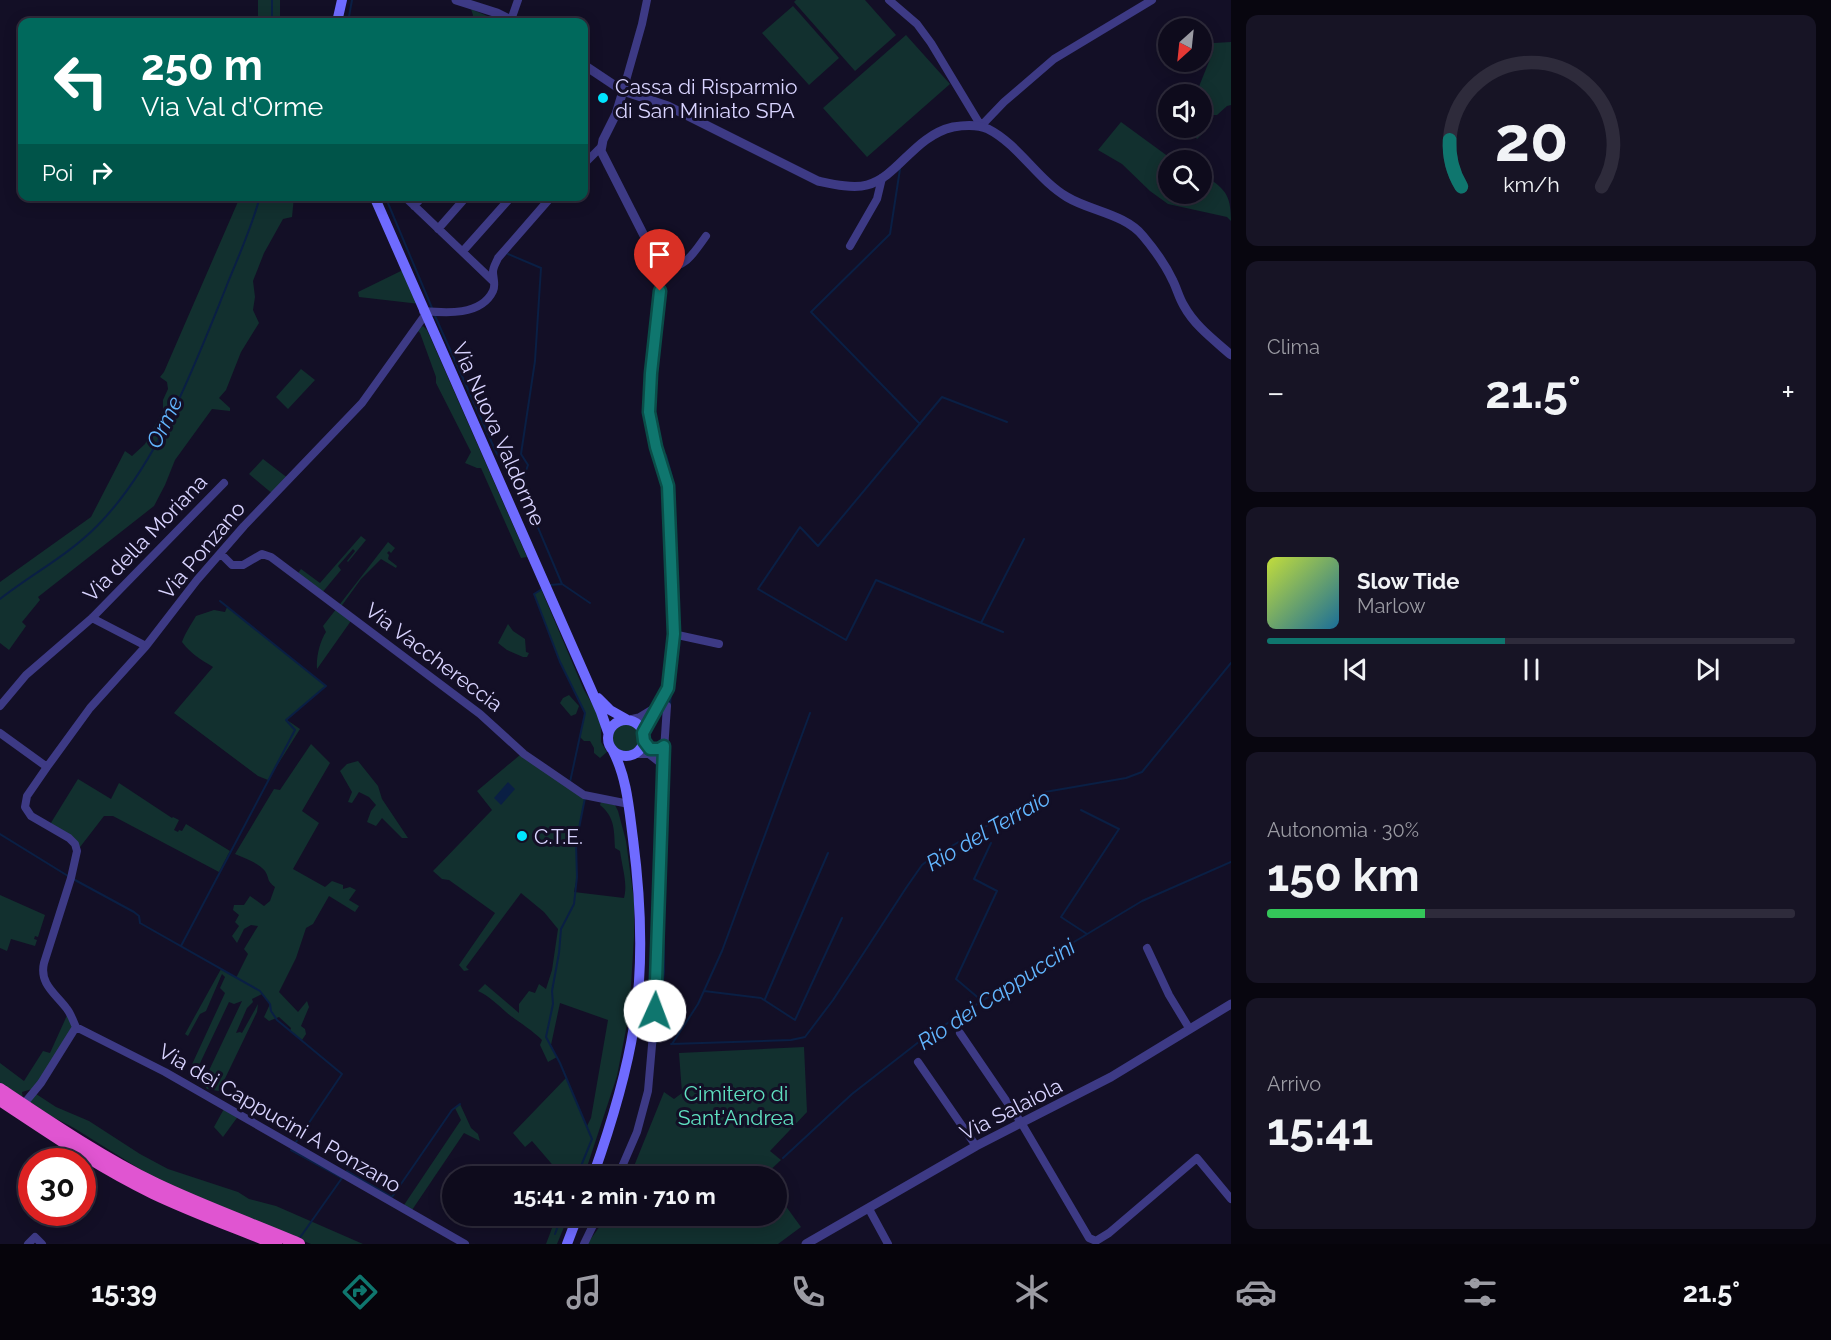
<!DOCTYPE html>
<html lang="it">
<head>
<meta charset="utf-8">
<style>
	body { margin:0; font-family:Raleway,sans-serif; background:#171425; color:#f1f3f6; height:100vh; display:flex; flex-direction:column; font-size:22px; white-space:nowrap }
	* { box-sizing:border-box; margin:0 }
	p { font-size:20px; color:#9b9ba3 }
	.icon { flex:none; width:33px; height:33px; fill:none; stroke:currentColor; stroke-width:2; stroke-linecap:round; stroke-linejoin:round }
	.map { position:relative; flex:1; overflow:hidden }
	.drawer { display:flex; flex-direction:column; gap:15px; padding:15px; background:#08060f; width:600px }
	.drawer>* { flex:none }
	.top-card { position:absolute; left:18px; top:18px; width:570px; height:183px; border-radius:12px; box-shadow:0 3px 15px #0003,0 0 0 2px #2e2b3b; background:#00695c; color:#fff; overflow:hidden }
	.needle { width:39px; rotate:207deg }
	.fabs { position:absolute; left:1158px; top:18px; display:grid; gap:12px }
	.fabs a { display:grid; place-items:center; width:54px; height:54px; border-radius:50%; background:#0e0b1c; box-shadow:0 3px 15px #0003,0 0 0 2px #2e2b3b; font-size:30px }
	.speed { position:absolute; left:18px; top:1148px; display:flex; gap:12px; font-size:30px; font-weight:700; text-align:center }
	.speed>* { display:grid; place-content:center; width:78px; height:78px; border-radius:50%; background:#0e0b1c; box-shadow:0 3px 15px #0003,0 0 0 2px #2e2b3b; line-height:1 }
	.speed .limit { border:9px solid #d22; background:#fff; color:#111 }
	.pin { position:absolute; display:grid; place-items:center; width:51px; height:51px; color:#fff; margin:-62px -26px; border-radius:50% 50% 50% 0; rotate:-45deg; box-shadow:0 0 6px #0007 }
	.pin .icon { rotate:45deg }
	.me { position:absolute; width:66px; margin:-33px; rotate:2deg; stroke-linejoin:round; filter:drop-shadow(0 0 4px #0008) }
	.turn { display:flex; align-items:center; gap:21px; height:126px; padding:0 24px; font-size:27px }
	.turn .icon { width:78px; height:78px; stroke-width:2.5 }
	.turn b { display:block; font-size:42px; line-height:51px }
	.then { display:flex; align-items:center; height:57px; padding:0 24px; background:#0003; gap:12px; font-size:22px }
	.big { font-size:45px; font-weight:700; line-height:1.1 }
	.drawer .card { flex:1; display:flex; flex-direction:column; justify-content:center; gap:9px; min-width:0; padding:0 21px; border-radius:12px; background:#171425 }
	.drawer .dial { align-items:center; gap:0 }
	.dial svg { height:156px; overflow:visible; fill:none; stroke:#2e2b3b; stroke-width:7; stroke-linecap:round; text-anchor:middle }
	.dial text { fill:#f1f3f6; stroke:none }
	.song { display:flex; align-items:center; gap:18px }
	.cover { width:72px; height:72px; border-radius:9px; background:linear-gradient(135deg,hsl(70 70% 55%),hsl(200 70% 35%)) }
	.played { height:6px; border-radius:3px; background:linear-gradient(90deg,#0f766e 45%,#2e2b3b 45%) }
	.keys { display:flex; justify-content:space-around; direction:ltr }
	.heat { display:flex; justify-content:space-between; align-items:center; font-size:33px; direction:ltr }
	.charge { height:9px; border-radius:4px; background:linear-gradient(90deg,#34c759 30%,#2e2b3b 0) }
	.trip { position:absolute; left:442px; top:1166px; width:345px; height:60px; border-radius:30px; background:#0e0b1c; box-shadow:0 3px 15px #0003,0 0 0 2px #2e2b3b; font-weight:700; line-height:60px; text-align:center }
	.tab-bar { display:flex; height:96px; justify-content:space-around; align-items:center; background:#06040b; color:#9b9ba3 }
	.tab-bar .icon { width:42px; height:42px }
	.tab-bar .current { color:#0f766e }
	.tab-bar b { font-size:27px; color:#f1f3f6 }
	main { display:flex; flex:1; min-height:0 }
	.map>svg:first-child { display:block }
	.green { fill:#12302f }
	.water { fill:#0a1f44 }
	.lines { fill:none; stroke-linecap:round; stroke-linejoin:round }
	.stream { stroke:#0a1f44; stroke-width:2 }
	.minor { stroke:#3d3a85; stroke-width:8 }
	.tertiary { stroke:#3d3a85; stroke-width:9 }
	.secondary { stroke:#6f6bff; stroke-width:10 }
	.trunk { stroke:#e055d1; stroke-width:12 }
	.route-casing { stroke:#0a4d48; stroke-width:15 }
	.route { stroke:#0f766e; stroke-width:10 }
	.poi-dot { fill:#00e5ff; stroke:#130f26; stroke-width:2 }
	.labels { text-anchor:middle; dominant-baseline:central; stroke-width:6; stroke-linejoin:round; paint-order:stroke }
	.poi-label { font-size:21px; fill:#d9d4ff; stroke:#130f26; text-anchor:start }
	.street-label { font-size:21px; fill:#d9d4ff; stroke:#130f26 }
	.park-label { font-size:21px; fill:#5fe0c0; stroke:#130f26 }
	.water-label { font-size:22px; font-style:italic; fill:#62b6ff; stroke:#130f26 }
</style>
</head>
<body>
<main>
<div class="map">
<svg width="1231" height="1244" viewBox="0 0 1231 1244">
	<rect width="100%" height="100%" fill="#130f26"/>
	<path class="green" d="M258,0H280V16L289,22H258Z
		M796,0H865L896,35L855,71L794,2Z
		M793,6L839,58L809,85L762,33Z
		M471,9L492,18L490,22H471L473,15Z
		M906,35L950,84L867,157L823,108Z
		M1202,37L1214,43L1231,42V105L1227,106L1217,115H1204L1203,133L1197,139L1191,128H1202V94H1196L1210,59L1202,51Z
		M1121,122L1173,160H1168V194H1202V174C1224,188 1231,193 1231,221L1227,217L1168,204L1150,191L1122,164L1098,150Z
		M240,197H294L292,217L283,219L264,253L253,281L255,297L253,310L259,323L241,352L226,390L219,398L230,408V411L212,409L175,460L165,485L154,506L38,597L40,600L22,622L26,626L9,650L0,643V582L91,517L125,451L132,456L145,444L163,411V400L168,389L167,382L160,377L164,372Z
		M405,269L420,304L359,297L358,292Z
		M423,326L427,330L527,557L521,558L481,468H477L465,463L471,452L436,383V377L420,333L417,330Z
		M301,369L315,380L288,409L276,397Z
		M263,459L289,479L274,495L249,474Z
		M361,536L366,540L348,562L347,561L355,551L353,549L338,566L341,570L321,594L296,576L301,569L320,583Z
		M388,542L395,548L391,553L389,551L387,553L389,555L388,559L397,566L396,568L381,559L361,579L340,608L353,618L317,669C316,657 320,641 326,632L323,626Z
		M541,589L584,690L595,709L601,725V742L607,752L600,758L594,753V748L590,741H584L580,737L585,713L560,662L534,594Z
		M227,607L326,686L287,720L300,729L268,780L258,776L174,713L213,667C200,659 191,654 182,642C185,633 191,625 196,616L214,610L225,612Z
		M508,624L513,631L525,639L526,652L529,653L527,657H523L507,650L498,643Z
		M569,695L579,706L576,714L571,716L560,703L563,698Z
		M612 737a14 14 0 1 1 28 0a14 14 0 1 1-28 0Z
		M311,744L330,763L302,811L319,823L293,869L325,887L332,881L343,885V889L350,887L356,890L349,900L359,906L355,912L329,896L313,924L306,928L296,958L279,992L298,1012L307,1001L309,1007L301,1026L305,1029L306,1034L302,1040L290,1031L291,1028L279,1017L269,1021L264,1017L270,1004L262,994L252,999L253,1002L247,1008L236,1033L240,1032L242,1033L258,1004L257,1012L219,1091L207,1089L203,1083L242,1001L234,1004L229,1002L193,1078L189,1076L188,1073L225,993L220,988L225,977L222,974L206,1011L200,1014L188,1036L185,1034L221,969L236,978L248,954L244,949L258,926L251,925L244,929L237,943L232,936L239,926L235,922L239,915L233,910L234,905H244L250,896L264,906L270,901L275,887C266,880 270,879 265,871C259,863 244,858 235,854L274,789L280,790Z
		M520,755L585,798L576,843L577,877L574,892L624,898C628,883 622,867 620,851L615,848C614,830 615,817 600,805L601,802L615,805L618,811L626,841L634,901V937L631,986L628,1019L617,1076L584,1176H550L545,1170L547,1168L552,1174L557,1170L532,1141L525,1147L513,1133L566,1078L587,1126L591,1118L608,1020L560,1003L551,1045L557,1057L548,1062L540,1045L542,1040C531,1029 518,1022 506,1012C497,1004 489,996 478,991L485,984L519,1013V1004L529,991L535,993L539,984L546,989L552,970L558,929L544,912L521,893L466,967L469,970L464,971L459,965L495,913L449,880L442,879L433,871L492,810L477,791Z
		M358,761L378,786L382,799L408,838H402L382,818L376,826L367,822L371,811L376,805L369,797L359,792L352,803L348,802L352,792L340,771L347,764Z
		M78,779L111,799L119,783L172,818L173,817L179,820L174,830L178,832L179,830L182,831L186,824L230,851L219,872L113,816H104L77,851L75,844L49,826Z
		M0,895L45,915L38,937L35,936L34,939L37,940L35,946L11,939L7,951L0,948Z
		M69,1011L76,1027L65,1046L32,1089L22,1092L23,1099L0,1083V1063L24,1081L43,1051L50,1053Z
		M804,1047L807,1112L770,1151L781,1160L764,1176H630L664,1092L674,1099L682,1093L679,1053Z
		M33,1092L56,1107L89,1121L140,1154L168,1169L238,1192L249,1199L276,1206L363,1244H311L232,1212L151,1176L74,1128L49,1115L27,1100Z
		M460,1104L471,1128L478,1134L480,1141L464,1133L410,1213L402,1208L461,1120L455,1108Z
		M225,1107L239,1115L223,1137L214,1127Z
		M777,1194L801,1227L778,1244H587L608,1215H777Z
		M557,1215H569L557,1244H546Z"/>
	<path class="water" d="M508,782L515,789L501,805L494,798Z"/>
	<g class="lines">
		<path class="stream" d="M272,22V0
			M348,22L352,0
			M900,169L890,234L811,312L920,424
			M385,196L432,308
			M508,254L541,268L535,361L521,454L528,465L523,479L522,490L562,584L590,603
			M435,316L496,452L531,514
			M666,455L672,477
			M674,486L679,624
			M550,585L562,584
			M542,589L534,594L560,662L585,713L570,782
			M0,599C32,574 70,554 98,525C157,465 194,367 225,290C237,259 252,228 260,196
			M981,623L1024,539
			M1003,632L876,580L846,640L758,589L800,527L818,546L942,397L1007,422
			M670,706L671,691
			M1081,810L1119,829L1061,917L1087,934
			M0,834L68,876
			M75,880L134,912L139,916L140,923L260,991L270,1004L271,1011L277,1020L342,1074L296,1142
			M181,946L295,730L286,720L326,686L220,601
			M704,991L761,998L795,1020L842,918
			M765,999L828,853
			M982,1001L956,979L997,891L974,879L991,843
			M671,1044L791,1040L805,1037L833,1000L906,888L922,865L931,858L1045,792L1126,778L1142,772L1231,663
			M672,1044L698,1004L722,951L810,713
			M654,1046L658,1040L659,1017L664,972V840
			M291,1150L342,1178
			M783,1158L852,1094L920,1041L1064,948L1142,901L1231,862
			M347,1171L392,1197L452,1110L460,1104
			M577,1176L592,1139L560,1063L546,1037L553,1004L552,991L559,953L561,929L574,904L577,877L576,843L585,798
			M555,1234L562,1215
			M299,1239L342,1178"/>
		<path class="minor" d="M889,0L917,24L931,43L981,126L1004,102L1054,59L1152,0
			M511,20L518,0
			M623,91L642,24L647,0
			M584,164L601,147
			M404,196L494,282
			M414,206L423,196
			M438,229L467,196
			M850,246L877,199L882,178
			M463,251L512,196
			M662,271C688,264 691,257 706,236
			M423,311C446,313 481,316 493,291C496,285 493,278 493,272C493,267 496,263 498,258L552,196
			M221,554L232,565H243L262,554L271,557L480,714L524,754L584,795L629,804
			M92,618L146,646
			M673,634L719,644
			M0,706L26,675L92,618L224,483
			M0,733L47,767L90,708L146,646L197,580L244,526L362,403L425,315
			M643,741L647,746L654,750L664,746
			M634,754H649L663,765
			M1147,948L1169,995L1189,1028
			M76,1027L165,1072L465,1244
			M960,1033L1022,1124L1089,1238L1096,1241L1109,1233L1197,1158L1231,1199
			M918,1062L976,1146
			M27,1100L41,1083L76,1027C73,1021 71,1014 67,1009C56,994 39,984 44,963L71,878L77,851L75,844L69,838L31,816L25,807L27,796L47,767
			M618,1176L637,1132L648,1091L655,1011L663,765L667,706
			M869,1209L888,1244
			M28,1244L35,1237L42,1244
			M584,1244L598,1215"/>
		<path class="tertiary" d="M456,0L497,13L515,22
			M584,65L623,91L668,106L818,181C832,184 853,189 867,185C898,177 914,136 953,127C965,125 977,124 988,129C1018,144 1038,180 1067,197C1090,211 1125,214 1143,236C1154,249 1166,266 1173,281C1177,289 1179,298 1184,306C1195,326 1214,340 1231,355
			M623,91L616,114L603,140L601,151L662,271L651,373L649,413L656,448L667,486L673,634L668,688L643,733
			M630,720L639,718L657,707
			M806,1244L976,1146L1111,1077L1231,1004"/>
		<path class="secondary" d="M337,22L342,0
			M374,196L601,712L608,732
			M598,698L610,710L626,719
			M608 738a18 18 0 1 1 36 0a18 18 0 1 1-36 0Z
			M593,1176C610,1128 626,1077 634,1026C644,965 641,901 633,839C629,809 627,778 613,751
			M567,1244L578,1215"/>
		<path class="trunk" d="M0,1089C51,1123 101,1157 156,1184C202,1206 252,1224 299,1244
			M0,1100C50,1133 99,1167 153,1193C193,1212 235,1227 276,1244"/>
	</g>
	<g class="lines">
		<g class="route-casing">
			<path id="route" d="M655,1011L664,746L659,749H650L644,741L643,733L668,688L674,634L668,486L656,447L649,412L651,373L660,291"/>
		</g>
		<use href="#route" class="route"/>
	</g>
	<g class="poi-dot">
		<circle cx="603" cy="98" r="6"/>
		<circle cx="522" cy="836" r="6"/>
	</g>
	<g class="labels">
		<g class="poi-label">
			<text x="615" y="86">Cassa di Risparmio<tspan x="615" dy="24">di San Miniato SPA</tspan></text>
			<text x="534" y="836">C.T.E.</text>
		</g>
		<g class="street-label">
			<text transform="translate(499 434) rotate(66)">Via Nuova Valdorme</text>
			<text transform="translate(145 538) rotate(-46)">Via della Moriana</text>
			<text transform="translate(202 550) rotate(-50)">Via Ponzano</text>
			<text transform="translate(434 657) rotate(37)">Via Vacchereccia</text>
			<text transform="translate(1011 1109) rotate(-27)">Via Salaiola</text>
			<text transform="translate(280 1118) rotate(30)">Via dei Cappucini A Ponzano</text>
		</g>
		<g class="park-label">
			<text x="736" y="1093">Cimitero di<tspan x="736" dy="24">Sant'Andrea</tspan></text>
		</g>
		<g class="water-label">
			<text transform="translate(164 422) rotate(-64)">Orme</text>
			<text transform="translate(988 830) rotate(-30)">Rio del Terraio</text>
			<text transform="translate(996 994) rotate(-33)">Rio dei Cappuccini</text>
		</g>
	</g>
</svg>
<div class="fabs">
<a><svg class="needle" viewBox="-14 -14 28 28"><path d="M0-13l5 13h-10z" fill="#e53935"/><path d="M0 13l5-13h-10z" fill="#9b9ba3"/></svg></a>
<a><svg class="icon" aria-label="sound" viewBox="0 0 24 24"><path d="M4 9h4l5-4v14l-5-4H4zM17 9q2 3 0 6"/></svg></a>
<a><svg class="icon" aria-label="search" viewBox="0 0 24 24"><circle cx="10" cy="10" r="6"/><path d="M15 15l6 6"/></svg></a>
</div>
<div class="speed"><div class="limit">30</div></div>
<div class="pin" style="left:660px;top:291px;background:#d93025"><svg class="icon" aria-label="arrive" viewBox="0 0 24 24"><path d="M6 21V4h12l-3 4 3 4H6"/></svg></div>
<svg class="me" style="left:655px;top:1011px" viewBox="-20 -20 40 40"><circle r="19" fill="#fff"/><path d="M0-13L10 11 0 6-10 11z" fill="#0f766e"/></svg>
<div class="trip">15:41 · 2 min · 710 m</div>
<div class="top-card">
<div class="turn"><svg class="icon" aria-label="left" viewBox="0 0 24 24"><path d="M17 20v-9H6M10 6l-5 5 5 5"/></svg><div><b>250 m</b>Via Val d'Orme</div></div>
<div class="then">Poi<svg class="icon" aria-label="right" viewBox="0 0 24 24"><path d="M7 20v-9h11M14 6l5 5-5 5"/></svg></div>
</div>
</div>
<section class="drawer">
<div class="card dial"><svg viewBox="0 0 100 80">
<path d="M14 69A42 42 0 1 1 86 69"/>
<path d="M14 69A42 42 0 0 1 8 45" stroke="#0f766e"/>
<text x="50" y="56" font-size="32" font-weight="700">20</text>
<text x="50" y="72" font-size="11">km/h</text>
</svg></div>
<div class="card"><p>Clima</p>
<div class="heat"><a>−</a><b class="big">21.5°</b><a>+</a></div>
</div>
<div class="card">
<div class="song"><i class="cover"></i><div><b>Slow Tide</b><p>Marlow</p></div></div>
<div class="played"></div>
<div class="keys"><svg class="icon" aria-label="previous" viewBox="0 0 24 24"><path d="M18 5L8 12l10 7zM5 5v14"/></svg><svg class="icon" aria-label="pause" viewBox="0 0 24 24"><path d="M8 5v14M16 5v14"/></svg><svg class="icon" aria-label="next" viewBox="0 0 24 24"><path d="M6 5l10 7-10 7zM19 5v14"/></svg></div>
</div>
<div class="card"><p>Autonomia · 30%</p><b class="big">150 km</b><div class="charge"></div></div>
<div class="card"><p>Arrivo</p><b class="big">15:41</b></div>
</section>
</main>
<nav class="tab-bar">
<b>15:39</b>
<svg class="icon current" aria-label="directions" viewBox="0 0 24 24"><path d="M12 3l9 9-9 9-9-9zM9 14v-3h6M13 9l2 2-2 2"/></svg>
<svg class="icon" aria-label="music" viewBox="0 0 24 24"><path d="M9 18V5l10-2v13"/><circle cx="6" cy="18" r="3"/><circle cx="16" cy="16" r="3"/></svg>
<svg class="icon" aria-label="phone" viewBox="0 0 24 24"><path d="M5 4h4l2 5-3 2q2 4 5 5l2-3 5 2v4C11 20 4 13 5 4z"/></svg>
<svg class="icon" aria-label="climate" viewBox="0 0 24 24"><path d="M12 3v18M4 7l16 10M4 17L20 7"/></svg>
<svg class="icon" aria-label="car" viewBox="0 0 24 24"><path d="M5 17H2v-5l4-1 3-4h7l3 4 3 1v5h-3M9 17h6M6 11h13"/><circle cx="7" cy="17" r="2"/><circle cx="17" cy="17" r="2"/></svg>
<svg class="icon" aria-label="filters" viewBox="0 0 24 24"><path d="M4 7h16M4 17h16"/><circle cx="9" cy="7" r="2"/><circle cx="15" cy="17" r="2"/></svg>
<b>21.5°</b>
</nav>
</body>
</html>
